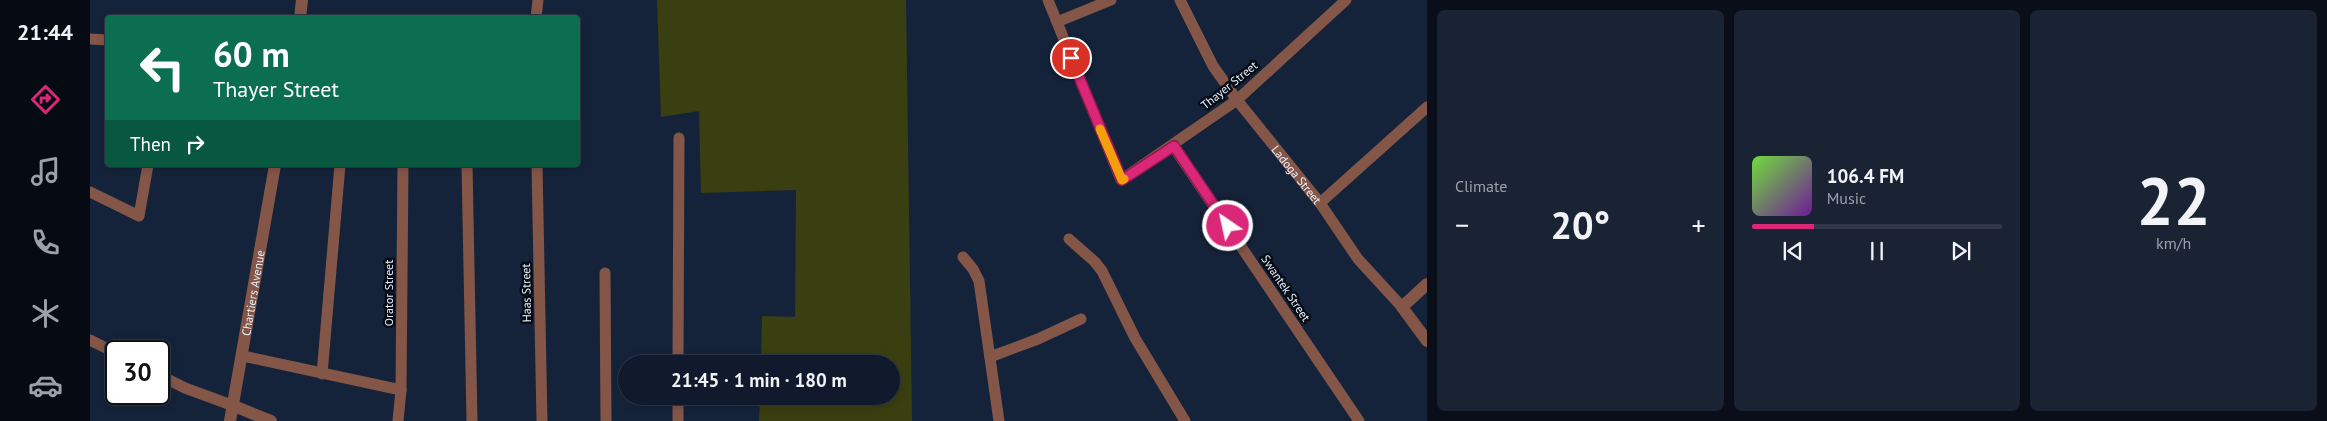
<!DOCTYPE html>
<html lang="en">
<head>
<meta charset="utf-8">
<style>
	body { margin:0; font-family:"PT Sans",sans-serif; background:#192334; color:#f1f3f6; height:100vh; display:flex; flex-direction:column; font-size:19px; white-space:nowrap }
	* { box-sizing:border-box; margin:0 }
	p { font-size:16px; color:#9ca1a9 }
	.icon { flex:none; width:28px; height:28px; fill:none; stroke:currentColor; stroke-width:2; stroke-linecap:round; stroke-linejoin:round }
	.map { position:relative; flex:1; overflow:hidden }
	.panel { display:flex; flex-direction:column; gap:10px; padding:10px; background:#090e18; width:900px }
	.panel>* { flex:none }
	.guide { position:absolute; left:15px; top:15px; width:475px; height:152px; border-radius:5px; box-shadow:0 2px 8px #0003,0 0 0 1px #303848; background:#0b6e4f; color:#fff; overflow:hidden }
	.speed { position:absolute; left:15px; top:340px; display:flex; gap:10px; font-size:25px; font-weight:700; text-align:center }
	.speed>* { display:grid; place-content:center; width:65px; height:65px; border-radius:50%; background:#101a2c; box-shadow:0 2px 8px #0003,0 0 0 1px #303848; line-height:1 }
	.speed .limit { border:2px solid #111; border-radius:8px; background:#fff; color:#111 }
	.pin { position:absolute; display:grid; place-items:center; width:42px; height:42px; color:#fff; margin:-21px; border:2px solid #fff; border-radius:50%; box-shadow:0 1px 5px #0007 }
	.me { position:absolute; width:55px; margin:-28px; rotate:326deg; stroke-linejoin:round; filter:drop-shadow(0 0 4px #0008) }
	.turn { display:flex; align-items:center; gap:18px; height:105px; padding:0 25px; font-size:22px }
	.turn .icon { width:65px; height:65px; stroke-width:2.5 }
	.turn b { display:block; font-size:35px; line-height:42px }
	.then { display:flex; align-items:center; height:48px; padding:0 25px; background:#0003; gap:10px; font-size:19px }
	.big { font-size:38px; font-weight:700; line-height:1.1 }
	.panel .widget { flex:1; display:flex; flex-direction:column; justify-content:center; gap:8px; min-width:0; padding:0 18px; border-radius:8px; background:#192334 }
	.panel .dial { align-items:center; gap:0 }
	.dial b { font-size:65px; line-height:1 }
	.song { display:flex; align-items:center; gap:15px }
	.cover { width:60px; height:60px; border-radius:8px; background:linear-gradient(135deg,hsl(100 70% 55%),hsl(280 70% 35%)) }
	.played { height:5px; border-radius:2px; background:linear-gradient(90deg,#db2777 25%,#303848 25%) }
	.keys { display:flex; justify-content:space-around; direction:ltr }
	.heat { display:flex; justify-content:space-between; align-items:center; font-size:28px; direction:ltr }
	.panel .tiles { flex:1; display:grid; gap:10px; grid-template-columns:repeat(3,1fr) }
	.trip { position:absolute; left:528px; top:355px; width:282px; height:50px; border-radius:25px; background:#101a2c; box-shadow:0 2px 8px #0003,0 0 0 1px #303848; font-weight:700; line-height:50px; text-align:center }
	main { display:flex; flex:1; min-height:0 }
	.menu { display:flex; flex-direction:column; width:90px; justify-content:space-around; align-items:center; background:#060a12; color:#9ca1a9 }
	.menu .icon { width:35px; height:35px }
	.menu .selected { color:#db2777 }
	.menu b { font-size:22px; color:#f1f3f6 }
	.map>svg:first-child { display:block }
	.green { fill:#393f11 }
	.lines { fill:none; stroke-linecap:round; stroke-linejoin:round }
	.minor { stroke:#845648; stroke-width:11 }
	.tertiary { stroke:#845648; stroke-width:12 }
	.route-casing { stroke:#8e194d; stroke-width:12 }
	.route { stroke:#db2777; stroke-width:9 }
	.slow { stroke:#f59e0b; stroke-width:9 }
	.labels { text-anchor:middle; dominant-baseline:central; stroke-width:5; stroke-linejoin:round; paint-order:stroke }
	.street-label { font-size:12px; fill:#e8f0fd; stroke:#060c16 }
</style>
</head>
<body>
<main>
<nav class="menu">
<b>21:44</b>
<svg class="icon selected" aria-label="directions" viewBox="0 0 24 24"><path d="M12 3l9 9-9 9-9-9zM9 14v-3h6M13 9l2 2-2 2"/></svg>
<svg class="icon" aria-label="music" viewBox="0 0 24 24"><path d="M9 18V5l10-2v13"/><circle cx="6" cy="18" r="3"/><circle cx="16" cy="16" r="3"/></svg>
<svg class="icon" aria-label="phone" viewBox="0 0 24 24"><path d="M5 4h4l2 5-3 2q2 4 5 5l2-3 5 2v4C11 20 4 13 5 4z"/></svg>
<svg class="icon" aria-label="climate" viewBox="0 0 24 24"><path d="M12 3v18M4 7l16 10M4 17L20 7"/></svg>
<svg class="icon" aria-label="car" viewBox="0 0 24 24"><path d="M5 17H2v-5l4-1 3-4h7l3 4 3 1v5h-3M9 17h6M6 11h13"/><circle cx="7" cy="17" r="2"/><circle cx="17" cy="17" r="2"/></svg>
</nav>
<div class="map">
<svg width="1337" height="421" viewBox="0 0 1337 421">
	<rect width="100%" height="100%" fill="#15233a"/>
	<path class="green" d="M567,0H816L822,421H669L670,396H801V364H671L672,316L705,317L706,190L611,193L609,111L571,117Z"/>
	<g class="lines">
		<g class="minor">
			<path d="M958,0L1031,180L1147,100L1256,0"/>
			<path id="s1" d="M1090,0L1123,66L1147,100L1230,203L1268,259L1312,307"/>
			<path d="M446,18L448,0"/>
			<path d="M967,22L1021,0"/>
			<path d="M0,39L18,40"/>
			<path d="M1083,146L1269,421"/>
			<path d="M377,165L382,421"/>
			<path d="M447,165L452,421"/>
			<path d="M0,192L49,216L58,165"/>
			<path d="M1230,203L1337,107"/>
			<path d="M979,239L1005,262L1012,271L1045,338L1095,421"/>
			<path d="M873,257L883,269L889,281L909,421"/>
			<path d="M515,273L516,421"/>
			<path d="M0,340L26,353"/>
			<path d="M153,356L311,390"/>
			<path d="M900,357L948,339L991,319"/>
			<path d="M588,364L589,138"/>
			<path d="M232,374L250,165"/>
			<path d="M69,375L95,388L144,406"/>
			<path d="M308,421L311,390L313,165"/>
			<path d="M588,421V396"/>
		</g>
		<g class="tertiary">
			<path d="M210,18L212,0"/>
			<path d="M1337,284L1312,307L1337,341"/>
			<path d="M144,406L181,421"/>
			<path id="s2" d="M140,421L185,165"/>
		</g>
	</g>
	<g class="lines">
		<g class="route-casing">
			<path id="route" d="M981,58L1032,180L1084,146L1138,226"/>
		</g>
		<use href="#route" class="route"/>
		<path class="slow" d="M1010,129L1032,180L1034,179"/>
	</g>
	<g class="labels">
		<g class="street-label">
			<text transform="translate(1139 85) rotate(-39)">Thayer Street</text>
			<text stroke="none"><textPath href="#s1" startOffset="211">Ladoga Street</textPath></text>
			<text transform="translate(1196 288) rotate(56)">Swantek Street</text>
			<text stroke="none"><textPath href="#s2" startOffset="130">Chartiers Avenue</textPath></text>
			<text transform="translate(298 293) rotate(-90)">Orator Street</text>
			<text transform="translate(436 293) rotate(-91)">Haas Street</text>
		</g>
	</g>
</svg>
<div class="speed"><div class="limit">30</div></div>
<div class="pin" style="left:981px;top:58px;background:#d93025"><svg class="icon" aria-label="arrive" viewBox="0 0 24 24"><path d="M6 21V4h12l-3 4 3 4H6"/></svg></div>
<svg class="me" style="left:1138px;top:226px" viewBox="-20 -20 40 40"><circle r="17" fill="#db2777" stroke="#fff" stroke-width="3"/><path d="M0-11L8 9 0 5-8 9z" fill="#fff"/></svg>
<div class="trip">21:45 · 1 min · 180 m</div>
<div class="guide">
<div class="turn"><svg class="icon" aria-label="left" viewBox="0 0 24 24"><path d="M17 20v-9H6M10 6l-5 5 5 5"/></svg><div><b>60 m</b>Thayer Street</div></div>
<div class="then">Then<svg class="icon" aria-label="right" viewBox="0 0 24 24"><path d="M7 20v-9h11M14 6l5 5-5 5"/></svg></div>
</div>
</div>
<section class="panel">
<div class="tiles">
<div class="widget"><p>Climate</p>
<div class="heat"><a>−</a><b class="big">20°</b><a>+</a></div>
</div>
<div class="widget">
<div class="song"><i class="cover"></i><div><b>106.4 FM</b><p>Music</p></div></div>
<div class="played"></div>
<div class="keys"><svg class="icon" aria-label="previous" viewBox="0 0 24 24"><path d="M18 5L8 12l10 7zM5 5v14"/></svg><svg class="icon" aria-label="pause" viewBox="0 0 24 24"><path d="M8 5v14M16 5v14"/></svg><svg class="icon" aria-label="next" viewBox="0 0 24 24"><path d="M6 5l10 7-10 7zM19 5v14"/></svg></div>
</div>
<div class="widget dial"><b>22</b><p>km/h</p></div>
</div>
</section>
</main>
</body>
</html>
